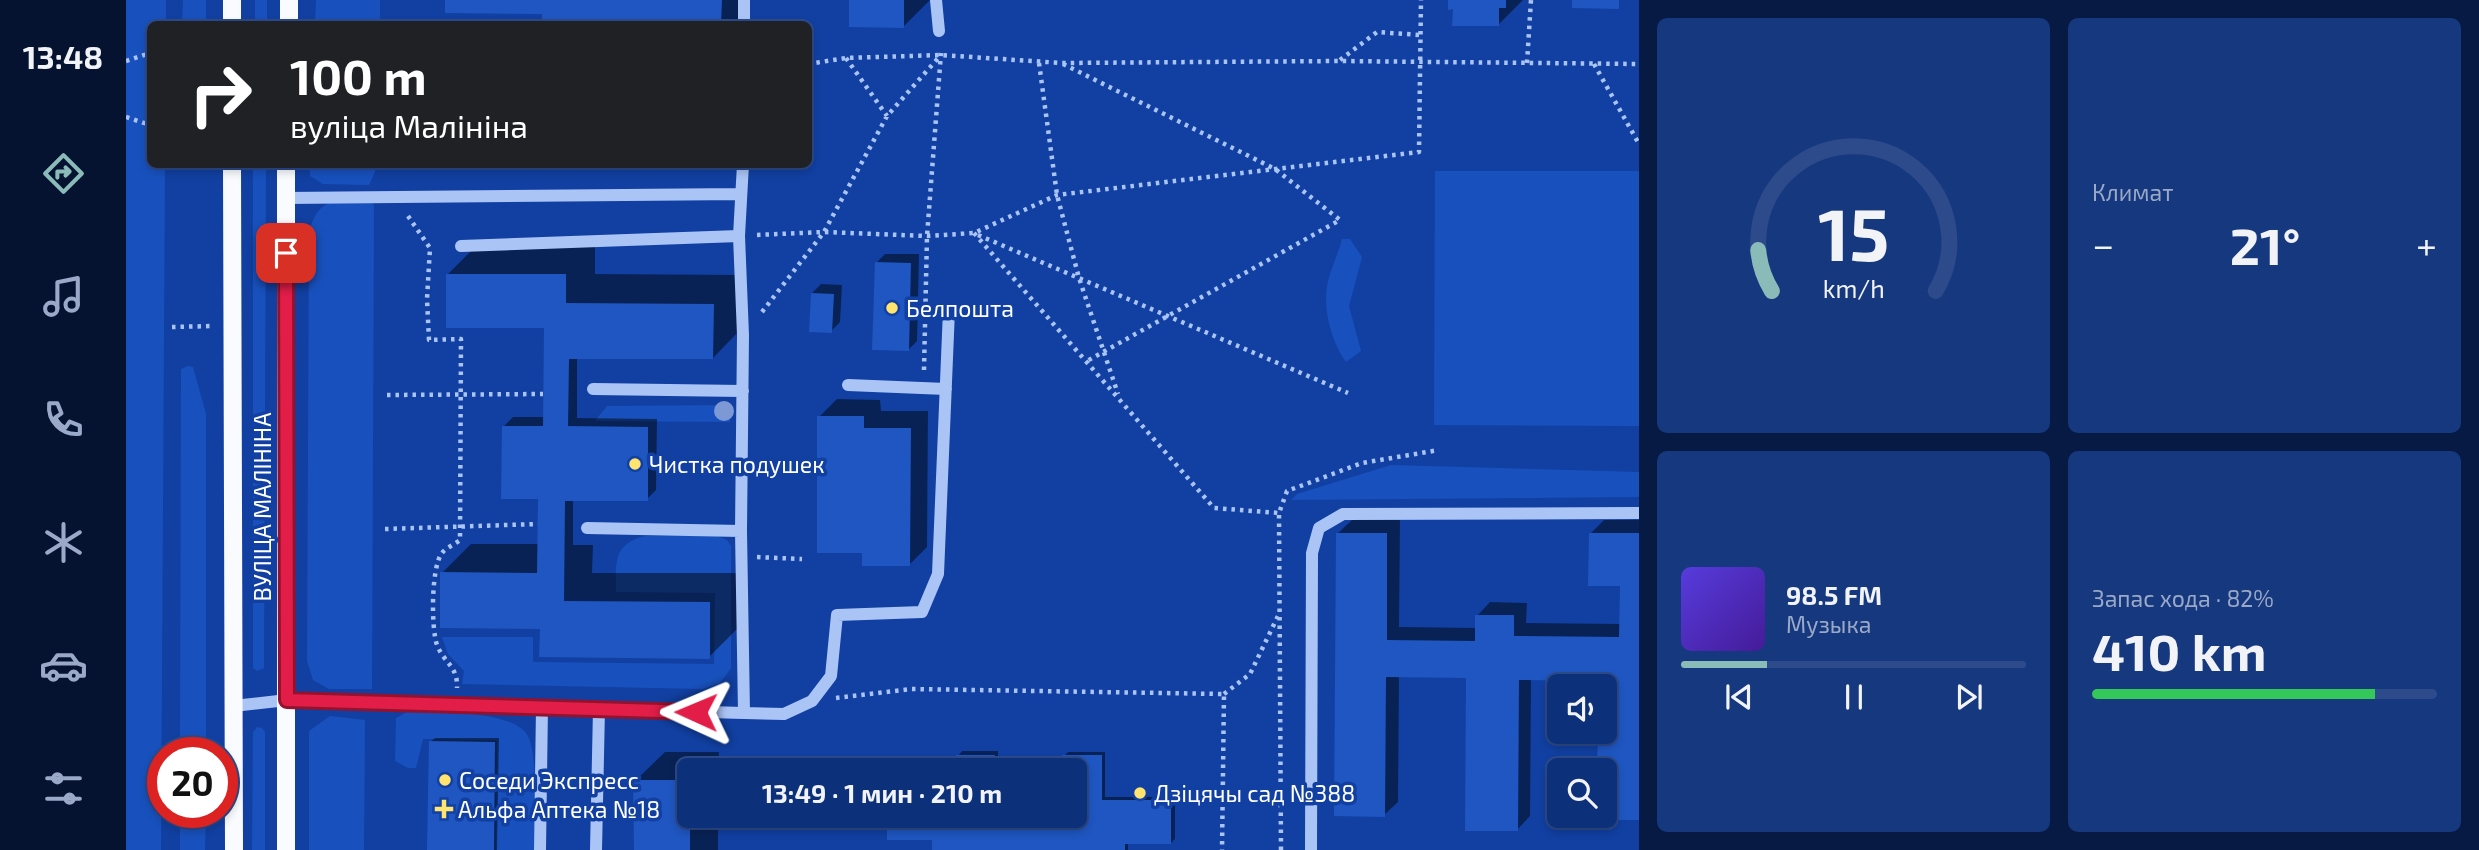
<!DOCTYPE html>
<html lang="ru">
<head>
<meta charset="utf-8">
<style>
	body { margin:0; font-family:"Exo 2",sans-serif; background:#16387f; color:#f1f3f6; height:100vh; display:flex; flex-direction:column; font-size:26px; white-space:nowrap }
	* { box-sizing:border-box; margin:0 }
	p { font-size:23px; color:#9aa9c7 }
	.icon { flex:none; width:38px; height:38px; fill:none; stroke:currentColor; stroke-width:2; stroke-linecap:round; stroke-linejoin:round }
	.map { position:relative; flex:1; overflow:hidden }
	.drawer { display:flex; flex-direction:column; gap:18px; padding:18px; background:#071a43; width:840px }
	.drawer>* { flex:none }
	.hud { position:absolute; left:21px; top:21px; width:665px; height:147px; border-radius:10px; box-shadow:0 4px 10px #0003,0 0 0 2px #2d4b8b; background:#202124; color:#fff; overflow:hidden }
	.tools { position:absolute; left:1421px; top:674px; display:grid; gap:14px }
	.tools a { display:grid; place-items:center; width:70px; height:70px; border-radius:10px; background:#0d307a; box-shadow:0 4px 10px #0003,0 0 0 2px #2d4b8b; font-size:35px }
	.speed { position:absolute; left:21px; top:737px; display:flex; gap:14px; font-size:35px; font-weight:700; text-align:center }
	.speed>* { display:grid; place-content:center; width:91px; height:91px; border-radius:50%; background:#0d307a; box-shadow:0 4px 10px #0003,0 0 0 2px #2d4b8b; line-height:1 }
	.speed .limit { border:10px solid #d22; background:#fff; color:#111 }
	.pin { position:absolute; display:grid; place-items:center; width:60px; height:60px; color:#fff; margin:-30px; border-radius:14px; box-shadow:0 4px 10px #0006 }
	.me { position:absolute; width:77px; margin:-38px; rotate:271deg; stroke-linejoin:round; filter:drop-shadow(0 0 5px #0008) }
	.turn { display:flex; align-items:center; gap:24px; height:147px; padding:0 28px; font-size:32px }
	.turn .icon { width:91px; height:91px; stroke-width:2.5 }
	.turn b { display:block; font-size:49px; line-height:60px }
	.big { font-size:52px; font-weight:700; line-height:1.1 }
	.drawer .tile { flex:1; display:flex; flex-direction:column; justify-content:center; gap:10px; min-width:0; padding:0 24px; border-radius:10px; background:#16387f }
	.drawer .dial { align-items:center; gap:0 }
	.dial svg { height:182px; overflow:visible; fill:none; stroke:#2d4b8b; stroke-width:7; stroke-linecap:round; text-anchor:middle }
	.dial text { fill:#f1f3f6; stroke:none }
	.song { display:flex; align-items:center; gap:21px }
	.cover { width:84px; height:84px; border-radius:10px; background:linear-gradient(135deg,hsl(250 70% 55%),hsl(260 70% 35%)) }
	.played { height:7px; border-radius:4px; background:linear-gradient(90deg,#8bbbb9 25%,#2d4b8b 25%) }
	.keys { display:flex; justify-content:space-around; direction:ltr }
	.heat { display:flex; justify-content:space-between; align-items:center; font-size:38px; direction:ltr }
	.charge { height:10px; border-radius:5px; background:linear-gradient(90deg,#34c759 82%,#2d4b8b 0) }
	.drawer .tiles { flex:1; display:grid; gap:18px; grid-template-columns:repeat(2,1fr) }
	.trip { position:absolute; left:551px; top:758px; width:410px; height:70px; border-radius:10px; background:#0d307a; box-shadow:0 4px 10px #0003,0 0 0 2px #2d4b8b; font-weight:700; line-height:70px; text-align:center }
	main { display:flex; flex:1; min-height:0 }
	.menu { display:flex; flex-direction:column; width:126px; justify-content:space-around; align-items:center; background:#051331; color:#9aa9c7 }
	.menu .icon { width:49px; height:49px }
	.menu .selected { color:#8bbbb9 }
	.menu b { font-size:32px; color:#f1f3f6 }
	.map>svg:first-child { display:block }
	.green { fill:#1851bd }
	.shadow { fill:#0007 }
	.building { fill:#1f56c1 }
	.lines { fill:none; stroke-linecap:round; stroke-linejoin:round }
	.path { stroke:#aac4f6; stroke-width:4.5; stroke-dasharray:3.5 5; stroke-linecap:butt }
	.minor { stroke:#aac4f6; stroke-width:12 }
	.major { stroke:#f9fbff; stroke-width:18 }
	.tree { fill:#7c99d5 }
	.route-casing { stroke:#92132f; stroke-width:18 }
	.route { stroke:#e11d48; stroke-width:12 }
	.poi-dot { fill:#ffe56f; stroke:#1140a2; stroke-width:2.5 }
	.labels { text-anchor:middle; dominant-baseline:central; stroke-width:7; stroke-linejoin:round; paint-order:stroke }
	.poi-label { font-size:23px; fill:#fff; stroke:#1140a2; text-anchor:start }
	.street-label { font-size:23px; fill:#fff; stroke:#1140a2 }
</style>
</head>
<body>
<main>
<nav class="menu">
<b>13:48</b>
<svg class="icon selected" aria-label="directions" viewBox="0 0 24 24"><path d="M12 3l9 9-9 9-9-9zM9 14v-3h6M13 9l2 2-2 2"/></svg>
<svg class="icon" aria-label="music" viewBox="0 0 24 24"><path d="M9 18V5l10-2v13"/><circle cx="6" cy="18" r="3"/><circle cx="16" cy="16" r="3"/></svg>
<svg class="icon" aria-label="phone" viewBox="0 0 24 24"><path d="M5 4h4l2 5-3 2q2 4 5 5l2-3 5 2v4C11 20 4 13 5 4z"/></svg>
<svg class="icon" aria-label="climate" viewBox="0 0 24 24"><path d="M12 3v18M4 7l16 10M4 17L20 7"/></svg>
<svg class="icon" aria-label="car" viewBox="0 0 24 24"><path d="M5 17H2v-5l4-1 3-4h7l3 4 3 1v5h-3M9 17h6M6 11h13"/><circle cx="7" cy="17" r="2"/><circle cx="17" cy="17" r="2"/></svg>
<svg class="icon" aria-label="filters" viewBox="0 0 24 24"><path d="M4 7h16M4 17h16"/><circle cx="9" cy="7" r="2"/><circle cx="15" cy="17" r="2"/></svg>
</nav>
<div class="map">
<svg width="1513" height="850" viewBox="0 0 1513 850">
	<rect width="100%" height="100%" fill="#1140a2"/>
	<path class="green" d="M0,0H40V24H24V164L39,165L35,850H0Z
		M57,0H80V24H56Z
		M129,0H141V24H129Z
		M190,0H254V24H189Z
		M140,164L138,668L131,671L127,668V165Z
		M184,165H249V172L243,185L197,184L184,176Z
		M1309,171H1513V426L1308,425Z
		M242,199L248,205L246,689H203L187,680L181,661L183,233C192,196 210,200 242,199Z
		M1216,239H1224L1236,257L1223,306L1235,351L1220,362C1206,343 1197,311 1201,287C1203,272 1212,255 1216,239Z
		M62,366L67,367L80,414V752H54L55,369Z
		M605,405L604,422L469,421L481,406Z
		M1265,465L1513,472V497L1165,500L1171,494Z
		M519,536H591L601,540L605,546V668L594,683L577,689L336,684L338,671L322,654L316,637H407V662L588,664L589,593L490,592C490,564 486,544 519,536Z
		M283,711C309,712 389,710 402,736C413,760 408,822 408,850H370L371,740L297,739L290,768H282L269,761L270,718Z
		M204,716L239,720L238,850H183V731Z
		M131,727L136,728L139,732V850H126L127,732Z
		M54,812H80L79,850H54Z"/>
	<path class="shadow" d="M321,0H624L623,13L612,24H418V12Z
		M725,0H804L777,27Z
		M1324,0H1397L1373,24L1328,8Z
		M351,245L469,246V274L617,275L616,328L587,358L451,357V418L531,419L530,490L521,499H447V545H467L466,573H613L612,628L583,657L415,627L316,573L345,544H413L414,497L378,426L387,417H419L420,327L322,274Z
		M759,254H793L791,341L782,350L750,263Z
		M695,284L716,285L714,322L705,331L686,293Z
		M711,399L754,400L755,411H802L801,547L784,564L737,551L693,417Z
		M1226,520H1274L1273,627L1351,628V616L1364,602L1401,603L1400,623L1495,624V584L1464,534L1478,520H1513V818H1473V816H1479V770H1473L1474,732H1479V686H1474V679H1405L1404,816L1391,830L1342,676H1273L1272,802L1258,815L1212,533Z
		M309,738H373L371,850H303L304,742Z
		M836,751H872V770H832V756Z
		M539,752H593L592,770H564V816H592V850H510L509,781Z
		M942,752H979V797H1049V839L1045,843L1002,842V850H807V838H763V816H872V822H938V816H948V770H938V756Z"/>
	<path class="building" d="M319,0H596L595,24H416V14L319,13Z
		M723,0H778V28L723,27Z
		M1322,0H1380V8H1373V26H1326L1327,9L1322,10Z
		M1446,0H1493V9L1446,8Z
		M749,262L785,263L783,351L746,350Z
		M320,274H440V303L588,304L587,359H443L442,426L522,427V501H439L438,601L584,602V659L413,657L414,629L314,628V572L411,573L412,499H375L376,426H417L418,328H320Z
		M685,293L708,294L706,333L683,332Z
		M691,416H738V428H785L784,566H736V553H691Z
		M1210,533H1261V640L1349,641V615H1388V636L1493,637L1494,586H1462L1463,533H1513V820H1471V816H1479V770H1471L1472,732H1479V686H1472V681L1393,680L1392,831H1339L1340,678L1260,677L1259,817L1208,816Z
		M303,741L369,742L368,850H301Z
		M830,755H869V770H830Z
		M936,755H976V800H1045V844H999V850H806V840H761V816H869V825H936V816H948V770H936Z
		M507,780H564V850H508Z"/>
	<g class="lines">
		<path class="path" d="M720,58L761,116
			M1214,60L1251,32L1294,35
			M0,61L24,53
			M913,63L931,195L953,278L992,394
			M1401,63L1405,0
			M682,64L720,58L815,55L936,63L1213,61L1513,64
			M937,64L1149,169L1214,220L961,361
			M1468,64L1513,144
			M0,117L24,125
			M282,216L304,248L301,299L303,340L335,339L334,540C329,544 320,548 316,553C305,567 305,628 311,645C318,663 332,666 331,688
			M848,233L1088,508L1153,513
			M631,235L698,232L801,236L848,233L931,195L1293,152L1295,0
			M852,235L1222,393
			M636,312L698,232L761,116L814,56
			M46,327L87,326
			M798,370L801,236L815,53
			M261,395L417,394
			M259,529L412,524
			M631,557L676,559
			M1098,694L1124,674L1152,616
			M710,698L785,689L1098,694L1096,850
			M1155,850L1153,513L1161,491L1236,463L1313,450"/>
		<path class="minor" d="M618,0V24
			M810,0L813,31
			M159,198L615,194
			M335,246L613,236
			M722,385L820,389
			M467,389L617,391
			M461,528L615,531
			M107,706L161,700L473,709L470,850
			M473,709L618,713L615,531L617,335L613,236L617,164
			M618,713L658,714L686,701L705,676L711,615L796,612L812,574L823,310
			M414,850L416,706
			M1185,850L1186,553L1193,528L1217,514L1513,513"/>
		<path class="major" d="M106,24V0
			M163,24V0
			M106,164L108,850
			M160,164V850"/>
	</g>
	<circle class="tree" cx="598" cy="411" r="10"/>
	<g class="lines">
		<g class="route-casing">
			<path id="route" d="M160,253L161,700L570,712"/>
		</g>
		<use href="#route" class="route"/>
	</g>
	<g class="poi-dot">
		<circle cx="766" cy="308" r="7"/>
		<circle cx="509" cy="464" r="7"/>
		<circle cx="319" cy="780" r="7"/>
		<circle cx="1014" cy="793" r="7"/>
		<path d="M314.5 798.5h7v7h7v7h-7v7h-7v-7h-7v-7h7z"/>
	</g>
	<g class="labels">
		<g class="poi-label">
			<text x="780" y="308">Белпошта</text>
			<text x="523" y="464">Чистка подушек</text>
			<text x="333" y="780">Соседи Экспресс</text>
			<text x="1028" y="793">Дзіцячы сад №388</text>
			<text x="332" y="809">Альфа Аптека №18</text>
		</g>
		<g class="street-label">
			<text transform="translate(136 507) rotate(-90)">ВУЛІЦА МАЛІНІНА</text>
		</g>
	</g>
</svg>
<div class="tools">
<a><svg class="icon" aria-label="sound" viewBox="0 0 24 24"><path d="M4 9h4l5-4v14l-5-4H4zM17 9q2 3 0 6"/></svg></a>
<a><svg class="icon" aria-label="search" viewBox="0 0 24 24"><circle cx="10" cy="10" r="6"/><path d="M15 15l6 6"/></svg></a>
</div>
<div class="speed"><div class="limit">20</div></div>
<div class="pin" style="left:160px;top:253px;background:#d93025"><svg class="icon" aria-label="arrive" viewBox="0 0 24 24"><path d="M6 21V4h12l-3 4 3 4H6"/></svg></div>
<svg class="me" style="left:570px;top:712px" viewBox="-20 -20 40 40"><path d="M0-17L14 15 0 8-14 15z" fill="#e11d48" stroke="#fff" stroke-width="4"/></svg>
<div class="trip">13:49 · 1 мин · 210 m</div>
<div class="hud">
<div class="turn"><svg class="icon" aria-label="right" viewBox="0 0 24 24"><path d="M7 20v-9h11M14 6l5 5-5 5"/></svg><div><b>100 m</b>вуліца Малініна</div></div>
</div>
</div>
<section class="drawer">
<div class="tiles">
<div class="tile dial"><svg viewBox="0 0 100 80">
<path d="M14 69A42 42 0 1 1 86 69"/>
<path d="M14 69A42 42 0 0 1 8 51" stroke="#8bbbb9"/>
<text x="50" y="56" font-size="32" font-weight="700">15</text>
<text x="50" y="72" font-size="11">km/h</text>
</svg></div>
<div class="tile"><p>Климат</p>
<div class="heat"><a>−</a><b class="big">21°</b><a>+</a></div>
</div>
<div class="tile">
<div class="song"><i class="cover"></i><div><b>98.5 FM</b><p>Музыка</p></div></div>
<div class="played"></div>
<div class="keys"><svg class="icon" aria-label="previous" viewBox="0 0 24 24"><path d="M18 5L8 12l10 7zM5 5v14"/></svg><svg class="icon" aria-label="pause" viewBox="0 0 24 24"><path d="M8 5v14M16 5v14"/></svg><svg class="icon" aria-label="next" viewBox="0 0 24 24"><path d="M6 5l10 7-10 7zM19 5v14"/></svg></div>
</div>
<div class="tile"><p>Запас хода · 82%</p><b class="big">410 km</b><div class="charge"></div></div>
</div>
</section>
</main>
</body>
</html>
